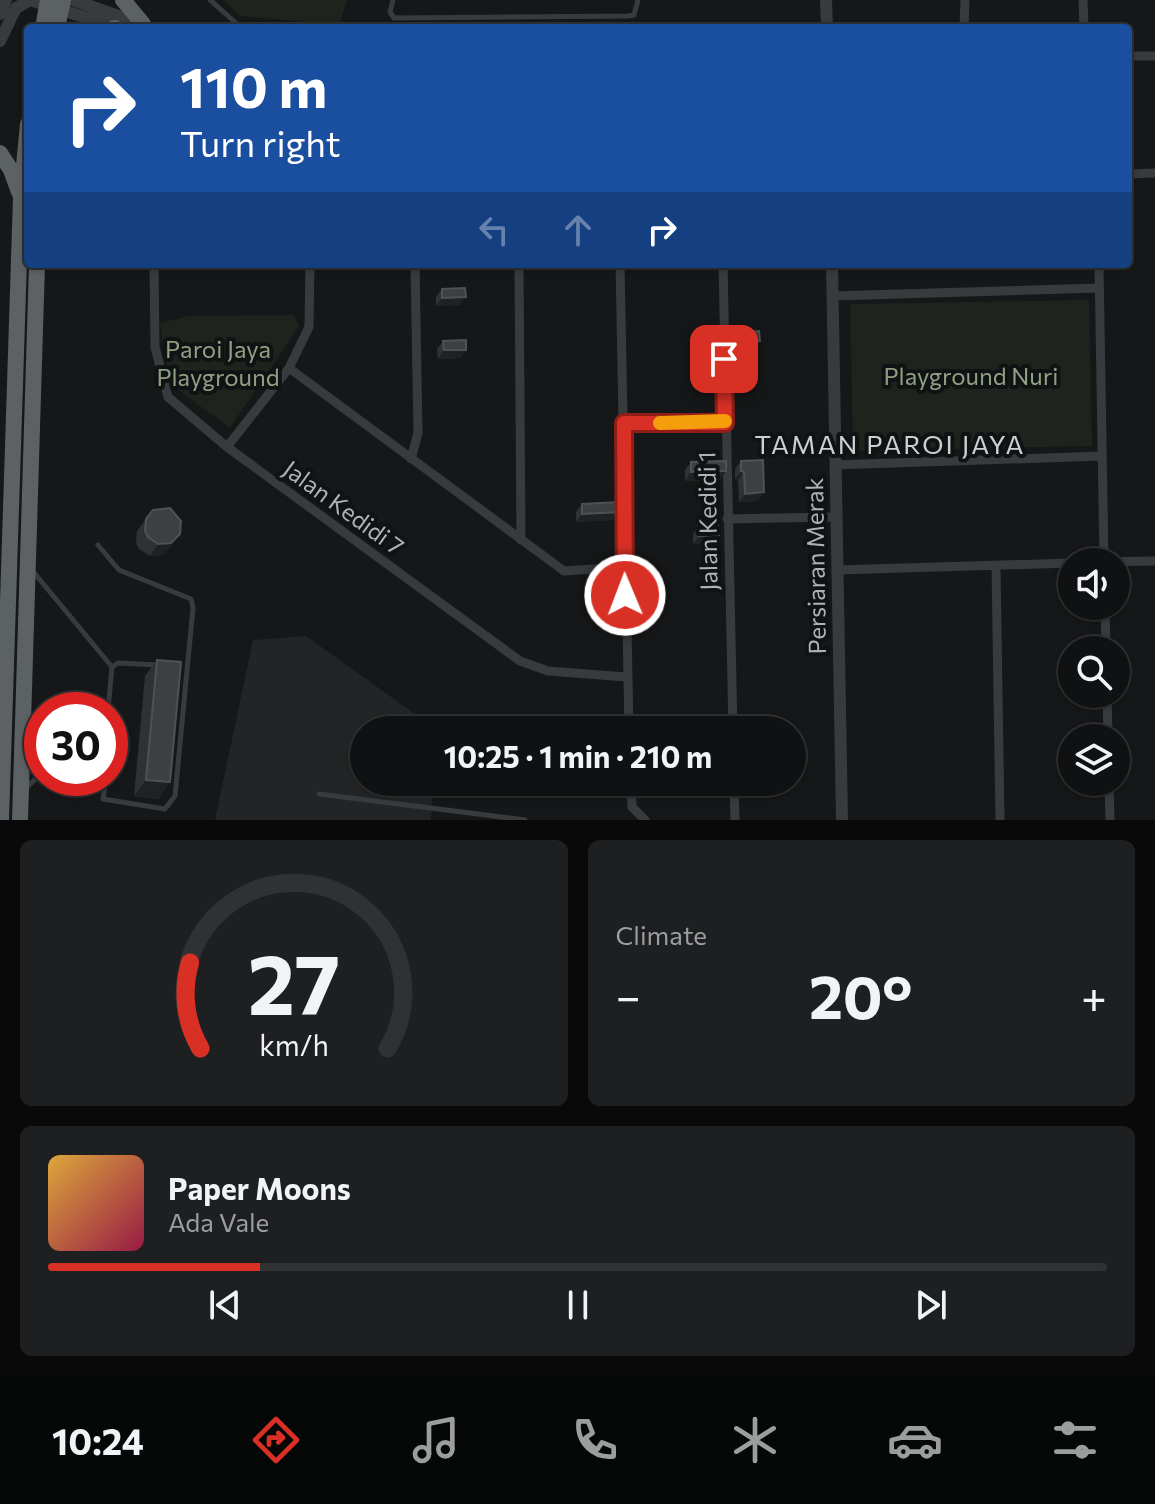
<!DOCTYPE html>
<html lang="en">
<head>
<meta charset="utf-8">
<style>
	body { margin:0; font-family:Commissioner,sans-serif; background:#1e1f20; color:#f1f3f6; height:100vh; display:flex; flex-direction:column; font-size:30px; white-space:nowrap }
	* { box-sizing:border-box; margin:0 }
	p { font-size:26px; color:#9c9d9f }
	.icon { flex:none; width:44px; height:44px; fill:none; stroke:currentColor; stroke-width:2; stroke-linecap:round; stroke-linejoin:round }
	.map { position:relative; height:820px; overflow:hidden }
	.details { display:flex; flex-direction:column; gap:20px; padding:20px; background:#09090a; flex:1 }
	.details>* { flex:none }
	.hud { position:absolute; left:24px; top:24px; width:1108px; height:244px; border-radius:8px; box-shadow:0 2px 6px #0004,0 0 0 2px #303132; background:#1a4fa0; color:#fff; overflow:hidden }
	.controls { position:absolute; left:1058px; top:548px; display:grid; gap:16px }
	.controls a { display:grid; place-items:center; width:72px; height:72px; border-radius:50%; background:#101112; box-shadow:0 2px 6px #0004,0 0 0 2px #303132; font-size:40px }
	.speed { position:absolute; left:24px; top:692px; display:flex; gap:16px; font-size:40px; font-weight:700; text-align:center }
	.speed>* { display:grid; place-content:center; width:104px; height:104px; border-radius:50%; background:#101112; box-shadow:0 2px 6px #0004,0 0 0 2px #303132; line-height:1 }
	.speed .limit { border:12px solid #d22; background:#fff; color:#111 }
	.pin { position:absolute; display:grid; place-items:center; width:68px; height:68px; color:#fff; margin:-34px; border-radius:16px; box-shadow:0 4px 12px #0006 }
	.me { position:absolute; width:88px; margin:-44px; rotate:359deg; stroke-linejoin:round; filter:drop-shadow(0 0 6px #0008) }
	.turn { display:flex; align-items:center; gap:28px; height:168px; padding:0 24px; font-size:36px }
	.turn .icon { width:104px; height:104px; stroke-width:2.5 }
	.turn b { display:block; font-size:56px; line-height:68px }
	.lanes { display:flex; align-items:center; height:76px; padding:0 24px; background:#0003; justify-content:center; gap:40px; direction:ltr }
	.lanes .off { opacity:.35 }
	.big { font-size:60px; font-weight:700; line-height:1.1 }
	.details .tile { flex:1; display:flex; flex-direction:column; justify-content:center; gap:12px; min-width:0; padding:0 28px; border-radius:12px; background:#1e1f20 }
	.details .dial { align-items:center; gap:0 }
	.dial svg { height:208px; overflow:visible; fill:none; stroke:#303132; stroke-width:7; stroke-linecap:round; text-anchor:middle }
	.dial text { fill:#f1f3f6; stroke:none }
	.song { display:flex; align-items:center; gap:24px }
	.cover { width:96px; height:96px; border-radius:12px; background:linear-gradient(135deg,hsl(40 70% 55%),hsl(340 70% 35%)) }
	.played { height:8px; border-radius:4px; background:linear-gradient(90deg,#d93025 20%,#303132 20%) }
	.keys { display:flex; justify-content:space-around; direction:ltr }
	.heat { display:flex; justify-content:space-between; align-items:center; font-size:44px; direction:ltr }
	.details .tiles { flex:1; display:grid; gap:20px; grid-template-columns:1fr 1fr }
	.tile:last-child { grid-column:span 2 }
	.trip { position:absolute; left:350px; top:716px; width:456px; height:80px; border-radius:40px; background:#101112; box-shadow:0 2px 6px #0004,0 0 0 2px #303132; font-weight:700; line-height:80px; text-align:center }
	.dock { display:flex; height:128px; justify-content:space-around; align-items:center; background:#060707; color:#9c9d9f }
	.dock .icon { width:56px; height:56px }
	.dock .selected { color:#d93025 }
	.dock b { font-size:36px; color:#f1f3f6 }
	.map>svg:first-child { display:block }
	.built { fill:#222425 }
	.green { fill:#1f231d }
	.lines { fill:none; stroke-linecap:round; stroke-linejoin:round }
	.service { stroke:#383b3d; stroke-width:5 }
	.minor { stroke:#383b3d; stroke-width:9 }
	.tertiary { stroke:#383b3d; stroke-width:12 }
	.trunk { stroke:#5c6264; stroke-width:16 }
	.wall { fill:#2f3233 }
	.shaded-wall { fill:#202122 }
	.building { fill:#3c4041; stroke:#4e5254; stroke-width:2 }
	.route-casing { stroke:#8d1f18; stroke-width:20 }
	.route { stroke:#d93025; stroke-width:14 }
	.slow { stroke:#f59e0b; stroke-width:14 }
	.labels { text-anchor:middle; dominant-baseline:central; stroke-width:8; stroke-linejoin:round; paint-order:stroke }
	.park-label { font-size:24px; fill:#90a083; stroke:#111213 }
	.street-label { font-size:24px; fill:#aab4b7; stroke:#111213 }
	.neighbourhood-label { font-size:26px; letter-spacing:2px; fill:#cad1d3; stroke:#111213 }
</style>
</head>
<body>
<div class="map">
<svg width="1155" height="820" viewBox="0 0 1155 820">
	<rect width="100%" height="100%" fill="#161718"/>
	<path class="built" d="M306,636L436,729L364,730V782H433L431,820H215L253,640Z"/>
	<path class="green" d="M223,0H347L339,25L240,16Z
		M1089,300L1092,446L853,451L850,304Z
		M294,315L299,326L230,428L178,390L165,359L160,323L189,316Z"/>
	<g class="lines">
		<path class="service" d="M210,0L236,23L238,28
			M393,0L390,12L394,18L628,16L634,15L638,0
			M98,545L119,570L191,599L193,608L175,796L165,809L103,799L106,778
			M31,569L112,667L108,710
			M112,667L118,663L158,665
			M110,741V747
			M25,789L42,773
			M319,794L525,820"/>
		<path class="minor" d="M1083,0L1084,28
			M964,28L965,0
			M1128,56H1155
			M1128,174L1155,173
			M154,264L155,347L168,397L227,447L520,661L548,671L626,677
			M519,264L521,540
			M620,264L629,730
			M723,264L733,730
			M1099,264L1104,562
			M832,296L1099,288
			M289,368L564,571L625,567
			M624,423H725
			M227,447L289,368L309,327L310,264
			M411,459L418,433L415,264
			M835,465L1102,456
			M727,519L836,517
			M1097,562L1155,561
			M996,566L1000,820
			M837,570L1072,563
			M1105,606L1106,650
			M1107,694L1108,738
			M631,782L632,807L645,820
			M734,782L735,820
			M1109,782L1110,820"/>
		<path class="tertiary" d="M73,0L141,24
			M826,0L827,28
			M0,14L6,0
			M0,41L16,8L30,0L119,28
			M832,264L842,820"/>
		<path class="trunk" d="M123,0L143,24
			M43,28L48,0
			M57,28L63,0
			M114,28H115
			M0,153L11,170L19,192
			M1,820L21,197L28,124
			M20,820L37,264"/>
	</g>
	<path class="wall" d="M442,289L460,305L436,306V297Z
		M742,333L754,350L737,351L736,341Z
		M443,341L466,350L460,358L438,359L437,349Z
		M741,461L764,492L758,501L739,502L738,480L735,479V469Z
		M691,462L726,471L720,480L685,481V470Z
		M582,504L621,512L615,520L576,522V512Z
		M146,519L171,546L162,555L150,556L139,549L136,543L137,531Z
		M698,526L713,543L693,544V534Z
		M157,660L159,799L134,796L145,676Z"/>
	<path class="shaded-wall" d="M466,297L460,305L436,306L442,298Z
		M760,341L754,350L737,351L743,343Z
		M444,350H466L460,358L438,359Z
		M726,471L720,480L685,481L691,472Z
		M741,471L744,472L738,480L735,479Z
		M764,492L758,501L739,502L745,494Z
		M621,512L615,520L576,522L582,514Z
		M180,534L171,546L162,555L150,556L158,544Z
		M719,535L713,543L693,544L699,536Z
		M146,780L170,782L159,799L134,796Z"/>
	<path class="building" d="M465,288L466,297L442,298V289Z
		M759,331L760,341L743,343L742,333Z
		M466,340V350H444L443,341Z
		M763,460L764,492L745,494L744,472L741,471V461Z
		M726,461V471L691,472V462Z
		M621,502V512L582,514V504Z
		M170,508L181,521L180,534L171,543L158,544L148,537L145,531L146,519L153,510Z
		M718,524L719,535L699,536L698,526Z
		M157,660L181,662L170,782L146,780Z"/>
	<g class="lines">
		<g class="route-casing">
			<path id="route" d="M625,595L624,423H725L724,359"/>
		</g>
		<use href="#route" class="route"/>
		<path class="slow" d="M660,423L725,421"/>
	</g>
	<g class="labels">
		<g class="park-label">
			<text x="218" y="348">Paroi Jaya<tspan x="218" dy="28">Playground</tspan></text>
			<text x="971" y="375">Playground Nuri</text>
		</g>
		<g class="street-label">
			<text transform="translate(344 507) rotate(36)">Jalan Kedidi 7</text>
			<text transform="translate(707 521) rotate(-91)">Jalan Kedidi 1</text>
			<text transform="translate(815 566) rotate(-91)">Persiaran Merak</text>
		</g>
		<g class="neighbourhood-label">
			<text x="890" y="443">TAMAN PAROI JAYA</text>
		</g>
	</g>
</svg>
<div class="controls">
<a><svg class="icon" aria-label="sound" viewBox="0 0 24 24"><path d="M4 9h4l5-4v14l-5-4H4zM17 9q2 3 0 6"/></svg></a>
<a><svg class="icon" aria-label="search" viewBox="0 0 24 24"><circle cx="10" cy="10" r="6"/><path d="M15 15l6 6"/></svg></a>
<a><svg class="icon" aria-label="layers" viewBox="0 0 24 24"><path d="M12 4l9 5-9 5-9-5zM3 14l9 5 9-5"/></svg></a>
</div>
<div class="speed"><div class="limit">30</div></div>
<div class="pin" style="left:724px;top:359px;background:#d93025"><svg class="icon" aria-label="arrive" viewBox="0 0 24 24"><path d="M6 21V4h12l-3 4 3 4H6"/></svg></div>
<svg class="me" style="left:625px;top:595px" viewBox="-20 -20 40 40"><circle r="17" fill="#d93025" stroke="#fff" stroke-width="3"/><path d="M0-11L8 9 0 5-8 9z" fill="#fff"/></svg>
<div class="trip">10:25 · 1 min · 210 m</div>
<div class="hud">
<div class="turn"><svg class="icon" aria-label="right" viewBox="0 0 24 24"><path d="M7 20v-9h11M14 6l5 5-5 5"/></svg><div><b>110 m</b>Turn right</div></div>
<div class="lanes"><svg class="icon off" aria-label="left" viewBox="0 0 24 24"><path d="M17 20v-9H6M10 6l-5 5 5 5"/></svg><svg class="icon off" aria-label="ahead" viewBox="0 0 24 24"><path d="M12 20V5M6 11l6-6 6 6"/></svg><svg class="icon" aria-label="right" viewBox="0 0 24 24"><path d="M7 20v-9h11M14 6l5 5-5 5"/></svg></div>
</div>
</div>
<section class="details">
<div class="tiles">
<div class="tile dial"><svg viewBox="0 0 100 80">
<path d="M14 69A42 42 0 1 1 86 69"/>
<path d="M14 69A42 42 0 0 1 10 36" stroke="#d93025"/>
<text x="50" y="56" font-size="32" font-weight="700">27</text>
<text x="50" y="72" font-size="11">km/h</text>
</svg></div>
<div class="tile"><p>Climate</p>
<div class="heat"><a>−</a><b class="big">20°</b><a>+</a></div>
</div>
<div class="tile">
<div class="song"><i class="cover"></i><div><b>Paper Moons</b><p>Ada Vale</p></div></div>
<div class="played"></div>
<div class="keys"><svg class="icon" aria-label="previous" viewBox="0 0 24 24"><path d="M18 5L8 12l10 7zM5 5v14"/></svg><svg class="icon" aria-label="pause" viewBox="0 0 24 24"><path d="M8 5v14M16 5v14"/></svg><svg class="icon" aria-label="next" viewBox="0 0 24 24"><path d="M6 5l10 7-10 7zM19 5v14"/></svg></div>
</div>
</div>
</section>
<nav class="dock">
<b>10:24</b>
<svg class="icon selected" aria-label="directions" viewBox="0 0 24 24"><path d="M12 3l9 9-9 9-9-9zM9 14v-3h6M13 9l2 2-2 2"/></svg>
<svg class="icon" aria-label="music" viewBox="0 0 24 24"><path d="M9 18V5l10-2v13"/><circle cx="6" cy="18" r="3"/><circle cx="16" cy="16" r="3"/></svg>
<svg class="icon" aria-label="phone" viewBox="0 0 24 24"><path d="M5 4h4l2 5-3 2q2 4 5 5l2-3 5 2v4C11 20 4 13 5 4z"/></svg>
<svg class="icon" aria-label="climate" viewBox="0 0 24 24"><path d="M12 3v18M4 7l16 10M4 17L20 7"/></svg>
<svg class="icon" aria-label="car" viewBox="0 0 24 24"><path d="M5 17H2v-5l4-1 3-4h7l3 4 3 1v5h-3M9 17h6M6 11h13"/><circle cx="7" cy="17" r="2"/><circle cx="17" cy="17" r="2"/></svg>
<svg class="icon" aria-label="filters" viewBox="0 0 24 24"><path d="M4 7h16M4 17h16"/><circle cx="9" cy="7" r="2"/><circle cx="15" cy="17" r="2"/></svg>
</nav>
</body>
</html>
